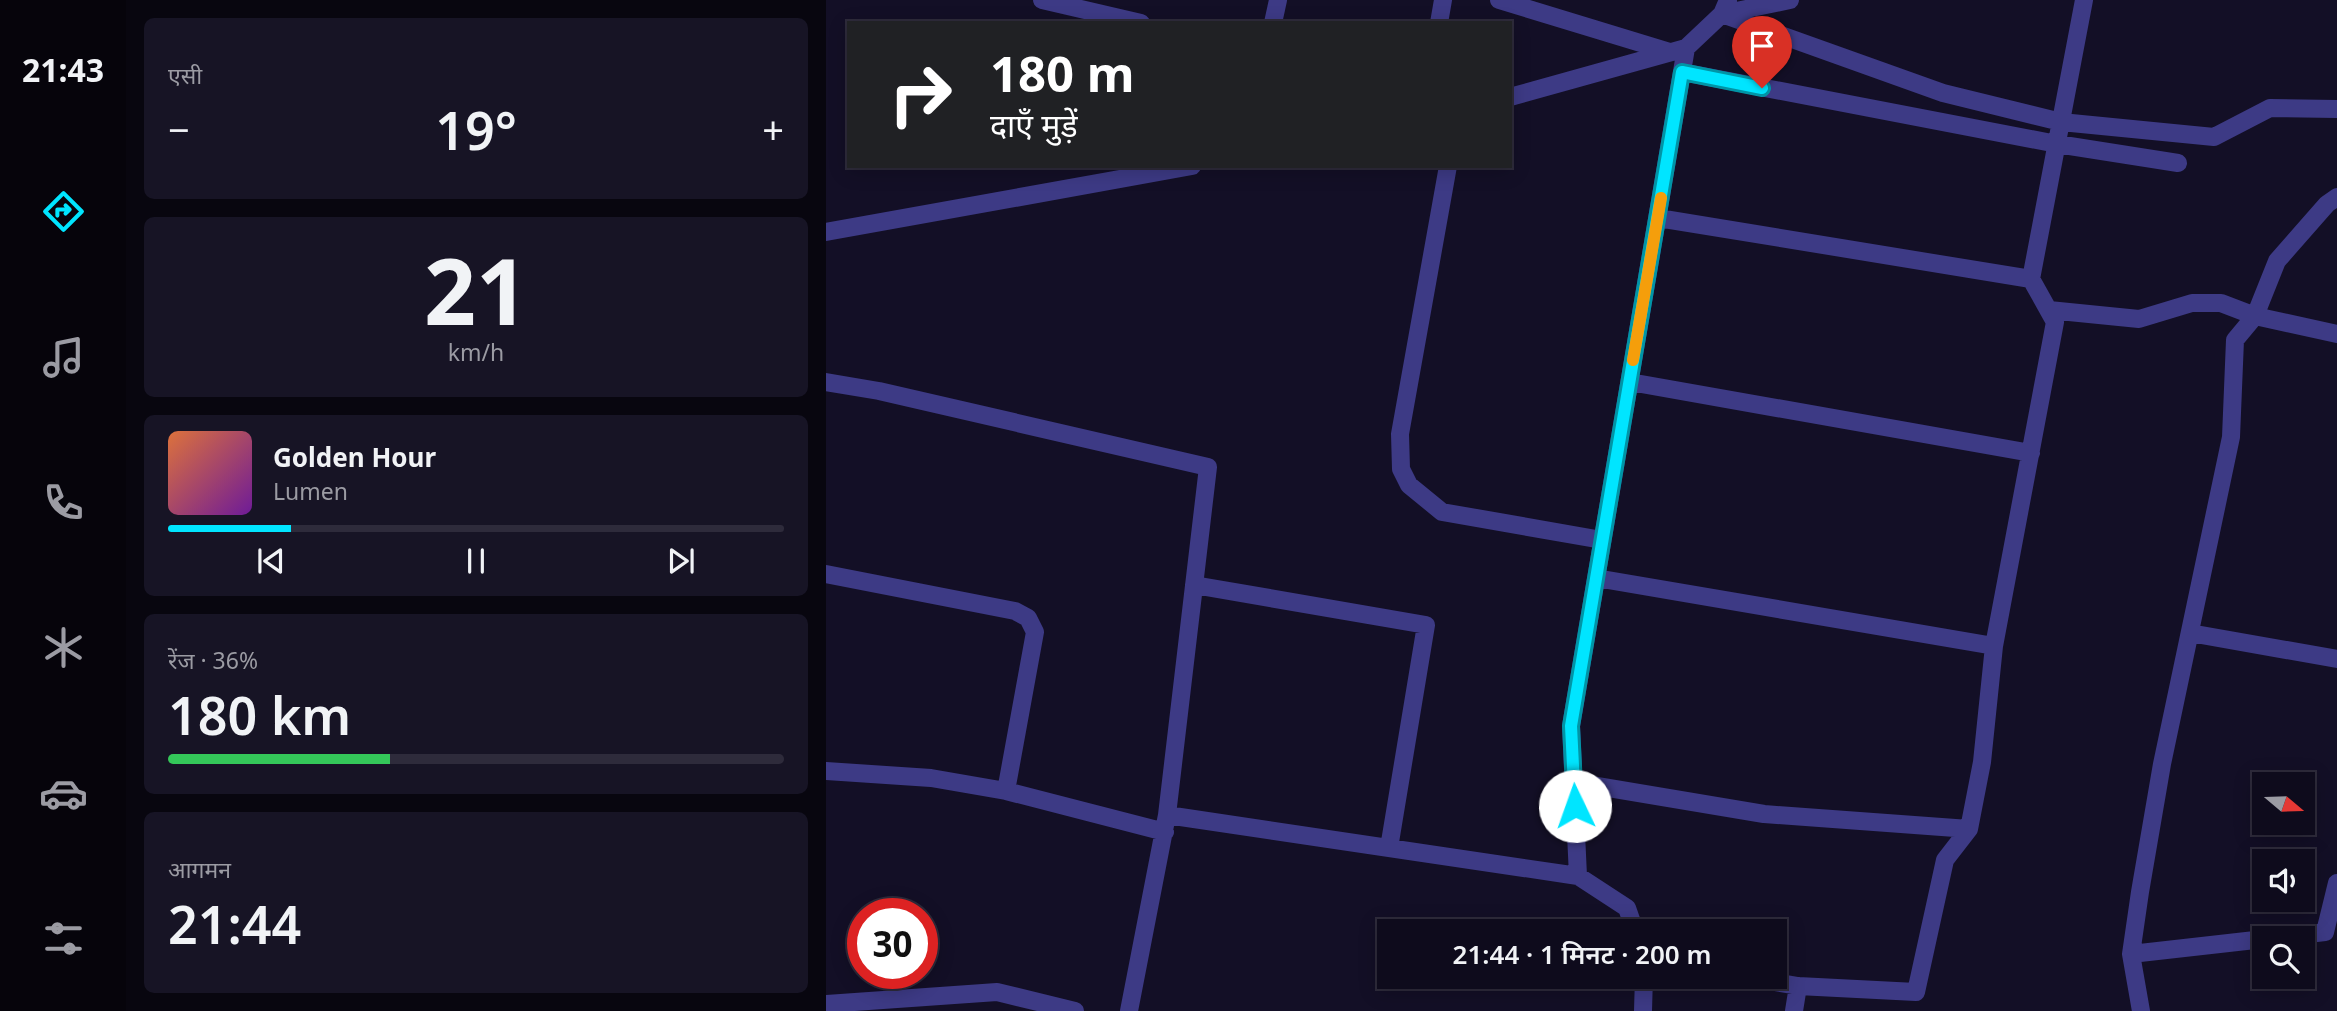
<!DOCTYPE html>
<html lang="hi">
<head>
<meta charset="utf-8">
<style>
	body { margin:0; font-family:"Noto Sans","Noto Sans Devanagari",sans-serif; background:#171425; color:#f1f3f6; height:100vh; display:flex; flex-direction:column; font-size:26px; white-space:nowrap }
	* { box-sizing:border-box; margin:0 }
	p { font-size:23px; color:#9b9ba3 }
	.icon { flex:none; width:38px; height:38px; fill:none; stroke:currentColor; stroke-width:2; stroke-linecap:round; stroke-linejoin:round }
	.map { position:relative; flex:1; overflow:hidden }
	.panel { display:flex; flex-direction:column; gap:18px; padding:18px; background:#08060f; width:700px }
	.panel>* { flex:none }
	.top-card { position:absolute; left:21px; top:21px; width:665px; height:147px; border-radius:0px; box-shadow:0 4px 18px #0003,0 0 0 2px #2e2b3b; background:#202124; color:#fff; overflow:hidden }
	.needle { width:46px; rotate:109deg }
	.fabs { position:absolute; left:1426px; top:772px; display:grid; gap:14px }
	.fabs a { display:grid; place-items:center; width:63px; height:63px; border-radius:0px; background:#0e0b1c; box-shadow:0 4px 18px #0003,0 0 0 2px #2e2b3b; font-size:35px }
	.speed { position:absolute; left:21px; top:898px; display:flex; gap:14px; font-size:35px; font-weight:700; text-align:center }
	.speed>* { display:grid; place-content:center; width:91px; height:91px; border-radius:50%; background:#0e0b1c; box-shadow:0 4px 18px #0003,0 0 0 2px #2e2b3b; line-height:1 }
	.speed .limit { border:10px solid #d22; background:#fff; color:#111 }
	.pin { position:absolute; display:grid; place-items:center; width:60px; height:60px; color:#fff; margin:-72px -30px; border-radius:50% 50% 50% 0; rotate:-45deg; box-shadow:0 0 7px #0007 }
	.pin .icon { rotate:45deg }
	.me { position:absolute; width:77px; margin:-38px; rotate:357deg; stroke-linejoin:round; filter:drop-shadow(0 0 5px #0008) }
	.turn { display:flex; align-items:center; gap:24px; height:147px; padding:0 28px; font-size:32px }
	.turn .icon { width:91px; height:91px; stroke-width:2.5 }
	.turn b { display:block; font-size:49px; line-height:60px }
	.big { font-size:52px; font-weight:600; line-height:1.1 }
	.panel .card { flex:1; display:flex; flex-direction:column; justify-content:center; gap:10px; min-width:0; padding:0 24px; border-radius:10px; background:#171425 }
	.panel .dial { align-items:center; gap:0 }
	.dial b { font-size:91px; line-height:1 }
	.song { display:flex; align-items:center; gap:21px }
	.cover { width:84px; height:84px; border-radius:10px; background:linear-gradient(135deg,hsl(20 70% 55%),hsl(280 70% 35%)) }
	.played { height:7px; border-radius:4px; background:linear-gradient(90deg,#00e5ff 20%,#2e2b3b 20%) }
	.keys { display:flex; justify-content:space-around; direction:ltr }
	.heat { display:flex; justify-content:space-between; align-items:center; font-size:38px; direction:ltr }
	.charge { height:10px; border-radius:5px; background:linear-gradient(90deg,#34c759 36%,#2e2b3b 0) }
	.trip { position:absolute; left:551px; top:919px; width:410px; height:70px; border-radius:0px; background:#0e0b1c; box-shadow:0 4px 18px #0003,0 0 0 2px #2e2b3b; font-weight:600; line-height:70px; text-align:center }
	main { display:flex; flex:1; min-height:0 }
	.dock { display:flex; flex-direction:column; width:126px; justify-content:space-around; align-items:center; background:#06040b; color:#9b9ba3 }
	.dock .icon { width:49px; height:49px }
	.dock .current { color:#00e5ff }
	.dock b { font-size:32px; color:#f1f3f6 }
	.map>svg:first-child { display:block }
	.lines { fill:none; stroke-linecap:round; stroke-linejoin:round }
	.minor { stroke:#3d3a85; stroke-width:18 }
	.route-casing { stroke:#0095a6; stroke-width:18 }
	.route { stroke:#00e5ff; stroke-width:12 }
	.slow { stroke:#f59e0b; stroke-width:12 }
</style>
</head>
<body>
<main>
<nav class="dock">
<b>21:43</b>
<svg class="icon current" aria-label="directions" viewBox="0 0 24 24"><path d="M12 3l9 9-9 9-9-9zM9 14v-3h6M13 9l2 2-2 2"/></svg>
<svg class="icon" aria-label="music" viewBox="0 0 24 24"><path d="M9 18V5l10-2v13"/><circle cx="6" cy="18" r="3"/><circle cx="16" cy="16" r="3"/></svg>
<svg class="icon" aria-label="phone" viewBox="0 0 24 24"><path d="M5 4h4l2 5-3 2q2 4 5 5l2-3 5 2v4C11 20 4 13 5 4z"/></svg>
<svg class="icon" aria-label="climate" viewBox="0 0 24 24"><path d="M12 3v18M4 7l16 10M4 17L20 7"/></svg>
<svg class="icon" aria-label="car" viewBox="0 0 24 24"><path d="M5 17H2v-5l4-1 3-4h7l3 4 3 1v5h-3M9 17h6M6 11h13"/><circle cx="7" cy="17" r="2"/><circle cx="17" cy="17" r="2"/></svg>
<svg class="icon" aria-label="filters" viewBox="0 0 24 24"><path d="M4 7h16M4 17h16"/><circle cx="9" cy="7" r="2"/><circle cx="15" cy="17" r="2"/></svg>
</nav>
<section class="panel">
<div class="card"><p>एसी</p>
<div class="heat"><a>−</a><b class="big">19°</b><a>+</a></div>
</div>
<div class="card dial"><b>21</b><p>km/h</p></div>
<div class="card">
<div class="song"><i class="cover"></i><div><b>Golden Hour</b><p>Lumen</p></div></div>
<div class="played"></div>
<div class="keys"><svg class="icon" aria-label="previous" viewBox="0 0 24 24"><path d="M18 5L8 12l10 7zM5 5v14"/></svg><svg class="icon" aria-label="pause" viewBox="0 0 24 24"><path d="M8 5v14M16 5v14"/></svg><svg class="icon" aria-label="next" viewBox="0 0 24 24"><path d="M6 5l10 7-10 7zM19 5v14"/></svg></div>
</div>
<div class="card"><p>रेंज · 36%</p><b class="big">180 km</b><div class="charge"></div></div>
<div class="card"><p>आगमन</p><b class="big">21:44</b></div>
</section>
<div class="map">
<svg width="1511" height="1011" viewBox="0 0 1511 1011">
	<rect width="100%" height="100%" fill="#130f26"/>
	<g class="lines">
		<path class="minor" d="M216,0L315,23
			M673,0L844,52
			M902,0L896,14L1117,93L1235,122L1388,137L1444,108L1511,109
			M447,23L452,0
			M613,23L617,0
			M856,72L1231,144L1352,163
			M684,97L860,48L896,14L964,0
			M622,166L574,434L575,469L583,485L616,512L776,540
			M832,218L1205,279
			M0,232L366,166
			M1223,310L1313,319L1366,303H1395L1429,316L1511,334
			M0,382L53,391L382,467L341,815
			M804,382L1205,453
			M0,574L189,611L202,618L209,632L180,791
			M770,578L1168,646
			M368,585L600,625L563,848
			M1364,633L1511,659
			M0,771L105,778L180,791L339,832
			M747,782L938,814L1143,829
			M752,876L745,726L860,48
			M1449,938L1499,932L1511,883
			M1305,954L1438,939
			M914,976L972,986L1090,992L1119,860L1143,829L1156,762L1168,646L1229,322L1205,279L1258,0
			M0,1004L171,992L249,1011
			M303,1011L341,815L752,876L801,908L809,931
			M817,1011L818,976
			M968,1011L972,986
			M1315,1011L1305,954L1314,892L1336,764L1405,437L1409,340L1429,316L1451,261L1501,204L1511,197"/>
	</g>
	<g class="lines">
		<g class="route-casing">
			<path id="route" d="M749,806L745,726L856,72L936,88"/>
		</g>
		<use href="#route" class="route"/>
		<path class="slow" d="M807,360L835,198"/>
	</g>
</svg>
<div class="fabs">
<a><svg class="needle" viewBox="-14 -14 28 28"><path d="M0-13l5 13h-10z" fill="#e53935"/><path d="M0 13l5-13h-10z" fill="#9b9ba3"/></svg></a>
<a><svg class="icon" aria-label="sound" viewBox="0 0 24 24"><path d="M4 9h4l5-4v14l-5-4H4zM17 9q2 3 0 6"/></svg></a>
<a><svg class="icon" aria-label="search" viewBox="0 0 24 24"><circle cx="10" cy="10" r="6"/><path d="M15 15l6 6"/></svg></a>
</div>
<div class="speed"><div class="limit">30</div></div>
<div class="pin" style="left:936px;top:88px;background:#d93025"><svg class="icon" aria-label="arrive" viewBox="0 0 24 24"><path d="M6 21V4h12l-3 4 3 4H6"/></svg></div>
<svg class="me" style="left:749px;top:806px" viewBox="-20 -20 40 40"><circle r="19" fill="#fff"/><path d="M0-13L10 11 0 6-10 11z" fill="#00e5ff"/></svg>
<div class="trip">21:44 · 1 मिनट · 200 m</div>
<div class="top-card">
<div class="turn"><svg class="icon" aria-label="right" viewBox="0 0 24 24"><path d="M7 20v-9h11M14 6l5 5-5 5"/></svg><div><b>180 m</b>दाएँ मुड़ें</div></div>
</div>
</div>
</main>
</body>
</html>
